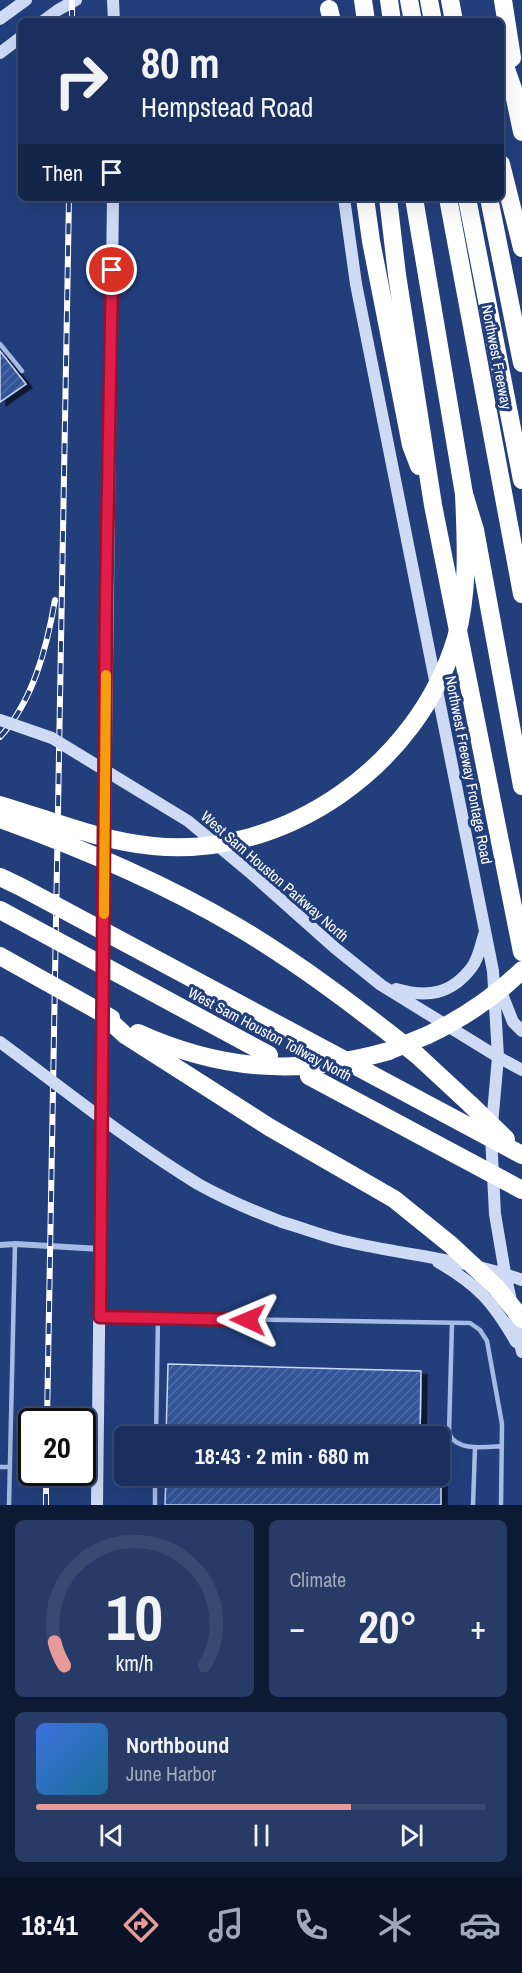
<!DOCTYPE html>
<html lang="en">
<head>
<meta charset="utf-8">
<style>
	body { margin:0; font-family:"Archivo Narrow",sans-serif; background:#273b66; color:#f1f3f6; height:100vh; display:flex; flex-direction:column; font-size:22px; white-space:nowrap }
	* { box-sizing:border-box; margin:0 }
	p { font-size:20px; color:#9fa9bc }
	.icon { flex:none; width:33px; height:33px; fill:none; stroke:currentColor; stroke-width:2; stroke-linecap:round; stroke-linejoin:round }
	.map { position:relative; height:1505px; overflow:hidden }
	.side { display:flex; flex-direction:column; gap:15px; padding:15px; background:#0e1a33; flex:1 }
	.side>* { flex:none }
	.guide { position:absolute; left:18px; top:18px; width:486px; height:183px; border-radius:9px; box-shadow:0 6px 24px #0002,0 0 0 2px #384a72; background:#1a2f5d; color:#f1f3f6; overflow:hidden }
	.speed { position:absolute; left:18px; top:1408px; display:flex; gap:12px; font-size:30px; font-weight:700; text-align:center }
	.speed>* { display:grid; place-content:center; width:78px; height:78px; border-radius:50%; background:#1a2f5d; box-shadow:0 6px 24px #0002,0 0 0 2px #384a72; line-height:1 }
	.speed .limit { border:3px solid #111; border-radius:9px; background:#fff; color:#111 }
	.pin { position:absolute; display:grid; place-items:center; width:51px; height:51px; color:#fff; margin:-26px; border:3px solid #fff; border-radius:50%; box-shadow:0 2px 6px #0007 }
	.me { position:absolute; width:66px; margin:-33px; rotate:271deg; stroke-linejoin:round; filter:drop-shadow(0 0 4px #0008) }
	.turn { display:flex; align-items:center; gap:21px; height:126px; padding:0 24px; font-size:27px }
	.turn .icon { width:78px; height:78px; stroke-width:2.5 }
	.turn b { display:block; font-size:42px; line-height:51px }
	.then { display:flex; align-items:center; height:57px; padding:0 24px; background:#0003; gap:12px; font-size:22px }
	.big { font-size:45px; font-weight:700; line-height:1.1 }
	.side .card { flex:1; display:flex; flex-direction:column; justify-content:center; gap:9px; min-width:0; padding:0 21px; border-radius:9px; background:#273b66 }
	.side .dial { align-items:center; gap:0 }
	.dial svg { height:156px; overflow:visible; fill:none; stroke:#384a72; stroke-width:7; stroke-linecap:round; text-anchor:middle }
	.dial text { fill:#f1f3f6; stroke:none }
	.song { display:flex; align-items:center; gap:18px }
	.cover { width:72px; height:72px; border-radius:9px; background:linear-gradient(135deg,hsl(220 70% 55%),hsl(200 70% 35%)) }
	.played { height:6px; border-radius:3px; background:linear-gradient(90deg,#e69b98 70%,#384a72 70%) }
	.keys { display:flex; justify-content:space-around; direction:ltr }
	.heat { display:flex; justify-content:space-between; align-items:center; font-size:33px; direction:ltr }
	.side .tiles { flex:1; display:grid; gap:15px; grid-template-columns:1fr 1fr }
	.card:last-child { grid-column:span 2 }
	.trip { position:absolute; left:114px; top:1426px; width:336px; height:60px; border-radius:9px; background:#1a2f5d; box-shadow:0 6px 24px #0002,0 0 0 2px #384a72; font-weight:700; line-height:60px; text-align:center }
	.tab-bar { display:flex; height:96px; justify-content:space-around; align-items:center; background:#0a1325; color:#9fa9bc }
	.tab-bar .icon { width:42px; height:42px }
	.tab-bar .selected { color:#e69b98 }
	.tab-bar b { font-size:27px; color:#f1f3f6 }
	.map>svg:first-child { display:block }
	.building { fill:url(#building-hatch); stroke:#c9d7f5; stroke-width:1.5; filter:url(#shadow) }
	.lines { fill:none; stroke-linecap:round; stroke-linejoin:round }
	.service { stroke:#a5bbe6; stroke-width:4.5 }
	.minor { stroke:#a5bbe6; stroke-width:6 }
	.secondary { stroke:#cfdbf5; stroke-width:12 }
	.motorway { stroke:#fff; stroke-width:18 }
	.rail-casing { stroke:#fff; stroke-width:6 }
	.rail { stroke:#223f7c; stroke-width:4; stroke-dasharray:11; stroke-linecap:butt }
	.secondary-bridge { stroke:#cfdbf5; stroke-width:12 }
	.motorway-bridge { stroke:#fff; stroke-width:18 }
	.route-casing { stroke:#92132f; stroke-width:15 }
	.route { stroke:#e11d48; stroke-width:10 }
	.slow { stroke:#f59e0b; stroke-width:10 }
	.labels { text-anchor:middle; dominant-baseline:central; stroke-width:6; stroke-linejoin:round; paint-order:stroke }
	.street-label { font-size:15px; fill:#fff; stroke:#223f7c }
</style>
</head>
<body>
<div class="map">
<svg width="522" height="1505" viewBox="0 0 522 1505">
	<defs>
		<pattern id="building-hatch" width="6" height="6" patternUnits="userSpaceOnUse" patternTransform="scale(1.5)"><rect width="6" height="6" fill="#325499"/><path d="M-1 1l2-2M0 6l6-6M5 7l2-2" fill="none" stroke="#516ea8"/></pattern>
		<filter id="shadow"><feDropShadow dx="6" dy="3.5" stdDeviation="0" flood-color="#0009"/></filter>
	</defs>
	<rect width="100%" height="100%" fill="#223f7c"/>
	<path class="building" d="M0,351L26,384L0,402Z
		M168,1364L421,1371L420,1437H166Z
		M166,1476H441V1505H165Z"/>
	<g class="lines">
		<path class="service" d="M0,344L22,371
			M102,1317L470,1323L480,1330L487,1341L502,1424L501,1505
			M452,1323L449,1433C456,1452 486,1447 502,1446
			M156,1437L158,1318
			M0,1467H10
			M9,1505L15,1244
			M155,1505V1476
			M473,1505L475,1448"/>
		<path class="minor" d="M0,1245L15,1244L101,1249"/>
		<path class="secondary" d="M113,0L114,21
			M0,19L26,0
			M43,21L58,10L76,0
			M0,53L21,37
			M344,198L356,284L493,971L498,1057L491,1136L495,1214L505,1273L522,1352
			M253,875L335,948L381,985L498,1057L522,1070
			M498,984L513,1022L522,1031
			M396,989C427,998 451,995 472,967C479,958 481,943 485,932
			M282,1222C303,1228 323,1236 344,1241C403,1255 465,1259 522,1280
			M438,1262C478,1285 493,1302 516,1342
			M97,1505C104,1069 105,634 113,198"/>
		<path class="motorway" d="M363,0L366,21
			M389,0L392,21
			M409,0L413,21
			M429,0L433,21
			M450,0L454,21
			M503,0L512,58
			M329,9L332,21
			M501,44L505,66L513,89L522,132
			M501,164L522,248
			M365,198L371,241L411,445L419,466
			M388,198L397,275L433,505L522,952
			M414,198L464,494L475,530L522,786
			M448,198L522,594
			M467,198L522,480
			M489,198L522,363
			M391,1050L428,1035
			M417,1055L471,1105"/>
		<g class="rail-casing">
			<path id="rail" d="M72,21V0
				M0,737C33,701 47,647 55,600
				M47,1422L69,198
				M46,1505V1473"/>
		</g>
		<use href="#rail" class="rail"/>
		<path class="secondary-bridge" d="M0,720L52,738L188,821L253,875
			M0,1042C65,1090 129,1142 198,1184C225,1199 253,1211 282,1222"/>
		<path class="motorway-bridge" d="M0,805C50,820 101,841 153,846C286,859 418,765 456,638C469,592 466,541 464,494
			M0,819C81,848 161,882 236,926C300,964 359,1009 417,1055
			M0,877L21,887L522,1155
			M0,910L269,1055
			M0,956L111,1018
			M100,1012L125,1035L269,1127L394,1199L451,1245L496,1287L522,1319
			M138,1033C222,1071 300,1076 389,1051
			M428,1035C463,1018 495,997 522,970
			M309,1076L522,1190
			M471,1105L506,1139"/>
	</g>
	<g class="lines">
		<g class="route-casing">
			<path id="route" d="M112,270L106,598L100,1317L248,1320"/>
		</g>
		<use href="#route" class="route"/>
		<path class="slow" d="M104,914L106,675"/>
	</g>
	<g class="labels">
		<g class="street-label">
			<text transform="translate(497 357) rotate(79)">Northwest Freeway</text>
			<text transform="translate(469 770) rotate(79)">Northwest Freeway Frontage Road</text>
			<text transform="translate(275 876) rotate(41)">West Sam Houston Parkway North</text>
			<text transform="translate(270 1034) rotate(28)">West Sam Houston Tollway North</text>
		</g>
	</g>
</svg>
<div class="speed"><div class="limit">20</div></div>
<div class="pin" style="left:112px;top:270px;background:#d93025"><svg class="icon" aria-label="arrive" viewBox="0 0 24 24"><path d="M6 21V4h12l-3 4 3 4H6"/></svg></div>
<svg class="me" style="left:248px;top:1320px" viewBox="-20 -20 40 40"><path d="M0-17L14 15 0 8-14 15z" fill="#e11d48" stroke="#fff" stroke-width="4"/></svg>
<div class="trip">18:43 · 2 min · 680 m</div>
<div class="guide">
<div class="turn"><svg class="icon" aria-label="right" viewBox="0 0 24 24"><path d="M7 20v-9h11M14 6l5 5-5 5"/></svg><div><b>80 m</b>Hempstead Road</div></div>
<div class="then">Then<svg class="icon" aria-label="arrive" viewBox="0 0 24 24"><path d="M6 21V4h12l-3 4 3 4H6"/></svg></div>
</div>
</div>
<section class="side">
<div class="tiles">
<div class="card dial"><svg viewBox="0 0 100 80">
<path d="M14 69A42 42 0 1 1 86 69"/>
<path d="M14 69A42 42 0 0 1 9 57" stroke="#e69b98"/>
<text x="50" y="56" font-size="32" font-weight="700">10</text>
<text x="50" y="72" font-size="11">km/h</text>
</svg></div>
<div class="card"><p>Climate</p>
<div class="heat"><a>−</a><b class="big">20°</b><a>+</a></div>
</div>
<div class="card">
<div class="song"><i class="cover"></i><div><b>Northbound</b><p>June Harbor</p></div></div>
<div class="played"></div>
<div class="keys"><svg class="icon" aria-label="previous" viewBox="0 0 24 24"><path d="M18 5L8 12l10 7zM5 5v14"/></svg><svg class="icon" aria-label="pause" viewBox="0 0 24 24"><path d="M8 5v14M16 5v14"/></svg><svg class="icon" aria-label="next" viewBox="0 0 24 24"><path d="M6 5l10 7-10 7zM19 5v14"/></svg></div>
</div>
</div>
</section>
<nav class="tab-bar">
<b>18:41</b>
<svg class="icon selected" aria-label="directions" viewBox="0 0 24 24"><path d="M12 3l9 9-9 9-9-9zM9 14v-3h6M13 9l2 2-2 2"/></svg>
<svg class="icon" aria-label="music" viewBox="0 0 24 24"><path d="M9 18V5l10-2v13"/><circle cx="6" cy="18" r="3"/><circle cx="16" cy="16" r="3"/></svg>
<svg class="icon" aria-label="phone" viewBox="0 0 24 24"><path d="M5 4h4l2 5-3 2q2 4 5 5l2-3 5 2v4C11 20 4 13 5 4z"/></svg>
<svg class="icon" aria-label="climate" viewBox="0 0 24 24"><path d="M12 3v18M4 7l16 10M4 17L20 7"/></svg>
<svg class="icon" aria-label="car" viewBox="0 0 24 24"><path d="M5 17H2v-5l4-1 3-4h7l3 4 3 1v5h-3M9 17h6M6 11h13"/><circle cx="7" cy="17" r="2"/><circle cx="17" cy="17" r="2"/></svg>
</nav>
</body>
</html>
